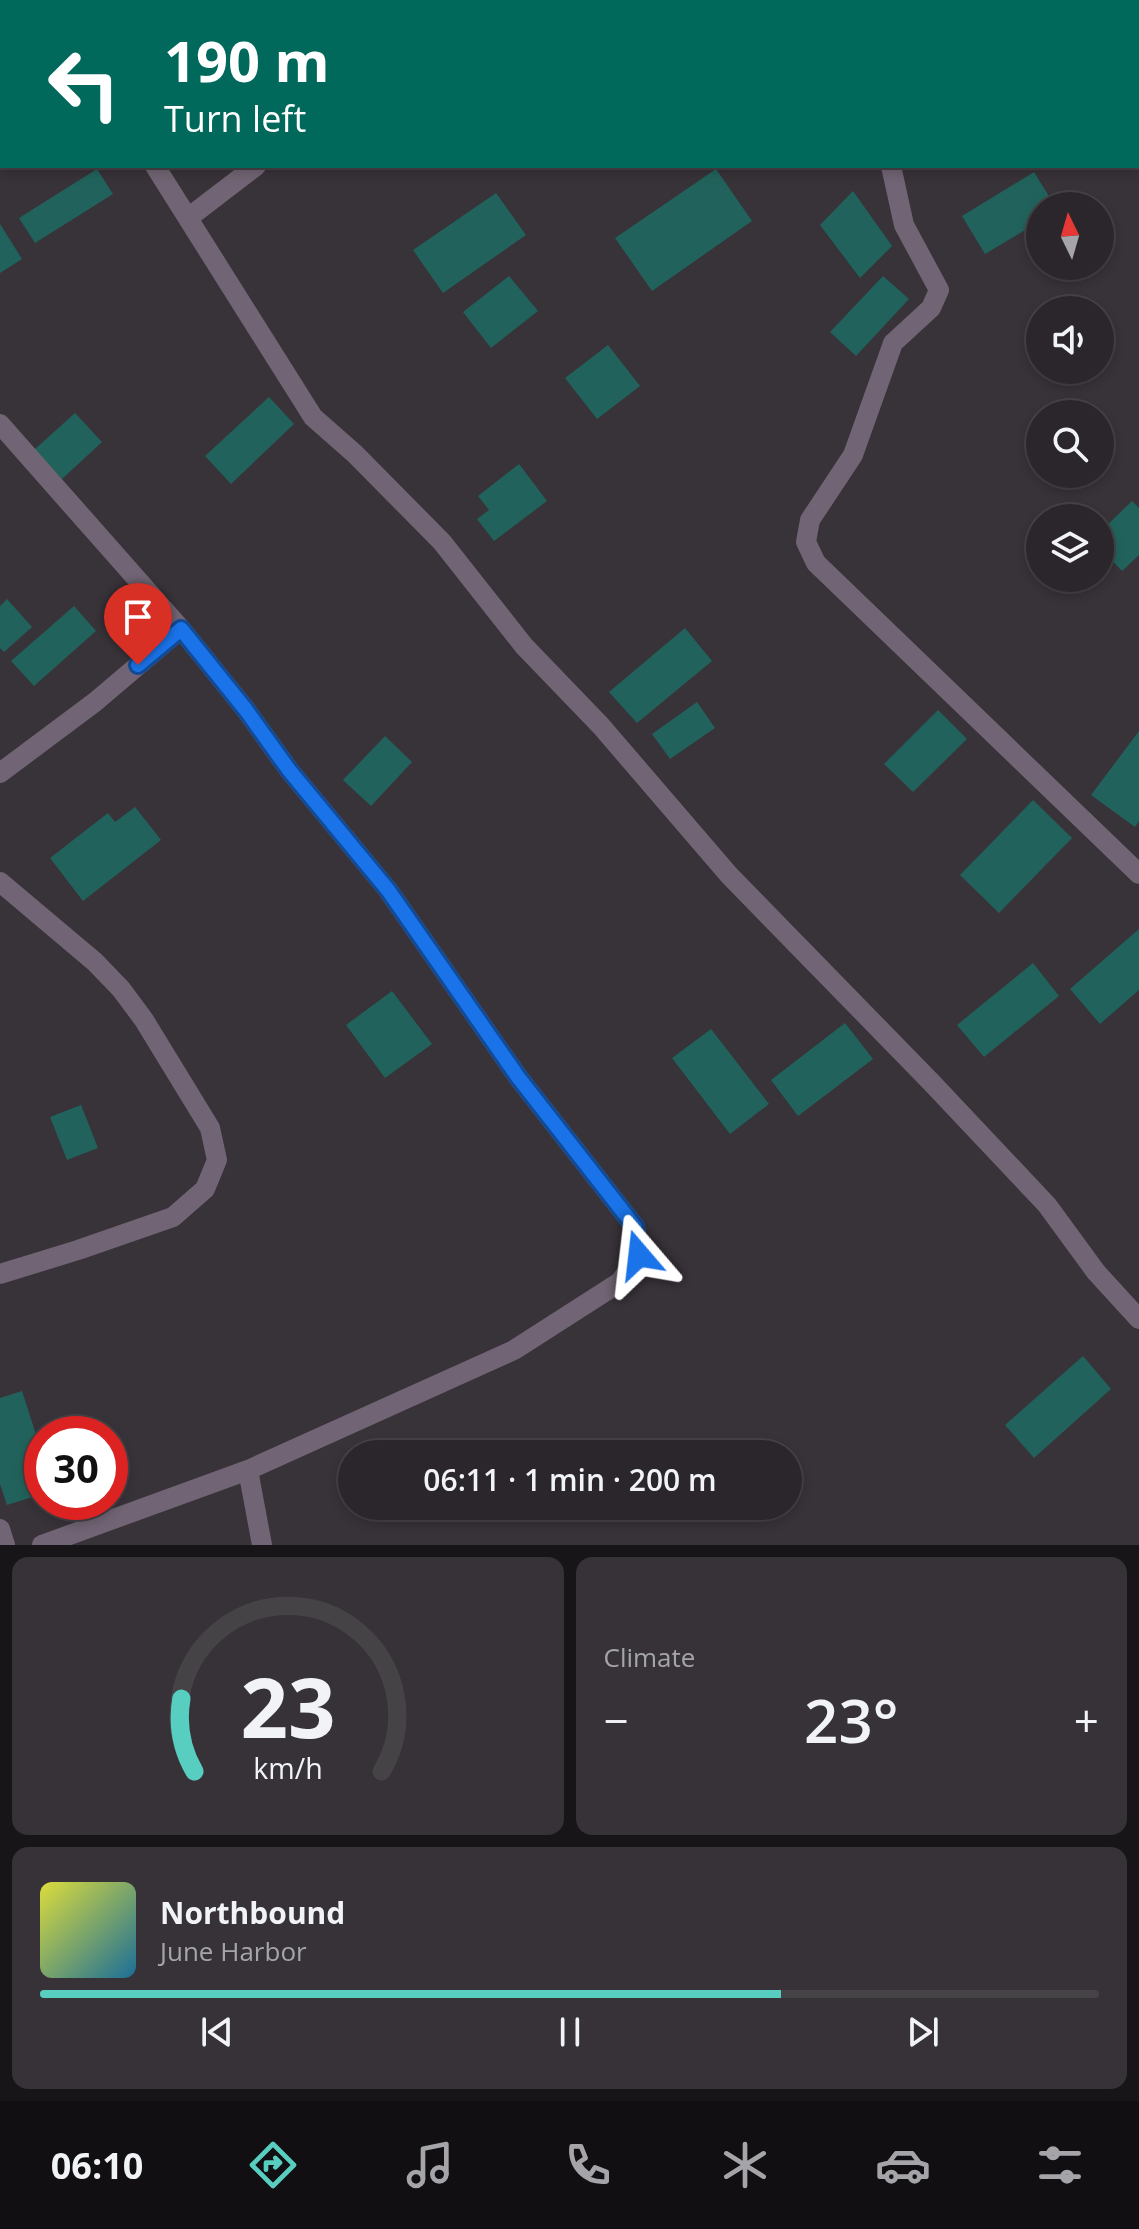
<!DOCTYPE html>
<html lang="en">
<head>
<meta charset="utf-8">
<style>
	body { margin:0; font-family:"Open Sans",sans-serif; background:#363237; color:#f1f3f6; height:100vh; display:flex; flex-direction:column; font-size:30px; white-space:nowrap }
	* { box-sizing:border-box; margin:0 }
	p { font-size:26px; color:#a5a5a9 }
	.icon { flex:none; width:44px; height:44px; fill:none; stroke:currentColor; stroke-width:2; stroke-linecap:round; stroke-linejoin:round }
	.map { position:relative; height:1545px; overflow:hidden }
	.side { display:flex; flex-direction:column; gap:12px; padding:12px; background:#171518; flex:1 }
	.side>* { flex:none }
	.hud { position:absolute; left:0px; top:0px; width:1140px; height:168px; box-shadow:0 4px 12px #0003,0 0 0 2px #464347; background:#00695c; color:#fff; overflow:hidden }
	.needle { width:52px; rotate:355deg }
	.buttons { position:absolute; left:1026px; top:192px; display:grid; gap:16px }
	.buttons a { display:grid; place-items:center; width:88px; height:88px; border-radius:50%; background:#2a262b; box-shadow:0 4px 12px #0003,0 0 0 2px #464347; font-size:40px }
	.speed { position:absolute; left:24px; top:1416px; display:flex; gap:16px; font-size:40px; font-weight:700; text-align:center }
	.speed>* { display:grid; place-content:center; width:104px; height:104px; border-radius:50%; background:#2a262b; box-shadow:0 4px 12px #0003,0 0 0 2px #464347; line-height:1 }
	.speed .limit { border:12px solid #d22; background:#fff; color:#111 }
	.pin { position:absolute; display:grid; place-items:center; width:68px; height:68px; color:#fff; margin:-82px -34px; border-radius:50% 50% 50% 0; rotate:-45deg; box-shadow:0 0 8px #0007 }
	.pin .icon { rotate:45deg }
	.me { position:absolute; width:88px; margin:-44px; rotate:343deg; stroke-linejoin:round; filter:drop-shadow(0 0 6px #0008) }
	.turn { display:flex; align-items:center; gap:28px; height:168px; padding:0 32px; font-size:36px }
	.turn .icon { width:104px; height:104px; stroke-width:2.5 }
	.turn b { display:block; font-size:56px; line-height:68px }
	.big { font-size:60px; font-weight:600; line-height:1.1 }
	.side .card { flex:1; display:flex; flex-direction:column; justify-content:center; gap:12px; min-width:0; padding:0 28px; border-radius:16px; background:#363237 }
	.side .dial { align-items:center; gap:0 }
	.dial svg { height:208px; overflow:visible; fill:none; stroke:#464347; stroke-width:7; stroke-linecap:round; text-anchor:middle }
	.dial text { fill:#f1f3f6; stroke:none }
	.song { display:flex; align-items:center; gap:24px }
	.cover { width:96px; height:96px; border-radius:12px; background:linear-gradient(135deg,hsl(60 70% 55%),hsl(200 70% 35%)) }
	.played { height:8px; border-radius:4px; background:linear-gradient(90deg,#58cec0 70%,#464347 70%) }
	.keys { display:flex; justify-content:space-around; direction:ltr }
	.heat { display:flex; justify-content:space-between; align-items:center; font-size:44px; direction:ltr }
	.side .tiles { flex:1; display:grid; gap:12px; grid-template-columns:1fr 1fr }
	.card:last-child { grid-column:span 2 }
	.trip { position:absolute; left:338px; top:1440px; width:464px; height:80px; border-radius:40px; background:#2a262b; box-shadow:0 4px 12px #0003,0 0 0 2px #464347; font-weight:600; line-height:80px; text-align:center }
	.dock { display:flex; height:128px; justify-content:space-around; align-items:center; background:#110f11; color:#a5a5a9 }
	.dock .icon { width:56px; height:56px }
	.dock .on { color:#58cec0 }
	.dock b { font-size:36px; color:#f1f3f6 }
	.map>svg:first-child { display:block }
	.building { fill:#21635c }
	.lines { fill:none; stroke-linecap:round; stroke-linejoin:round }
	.minor { stroke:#716474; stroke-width:20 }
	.route-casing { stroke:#114b97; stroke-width:20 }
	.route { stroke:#1a73e8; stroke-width:14 }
</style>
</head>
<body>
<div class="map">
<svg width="1139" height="1545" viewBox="0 0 1139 1545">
	<rect width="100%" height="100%" fill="#383239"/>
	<path class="building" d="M97,169L113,194L35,243L19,218Z
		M716,169L752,221L652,291L615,238Z
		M1034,172L1055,206H1040V221L985,254L962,216Z
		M853,191L892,246L860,278L820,225Z
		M496,193L526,235L443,293L413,250Z
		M0,224L22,259L0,273Z
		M509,276L538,311L491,348L463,312Z
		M883,276L909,299L856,356L830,332Z
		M608,345L640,386L597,419L565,378Z
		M269,397L294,424L231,484L205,456Z
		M75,413L102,442L62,479L34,450Z
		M519,464L547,501L494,541L477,519L489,510L478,496Z
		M1132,501L1139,508V555L1122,571L1100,548V532Z
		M7,599L32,627L4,652L0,648V606Z
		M74,606L96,631L34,686L11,661Z
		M685,628L712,661L637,723L609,692Z
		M697,702L715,728L670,759L652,734Z
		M938,710L967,739L913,792L884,764Z
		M1139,731V821L1135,827L1091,795Z
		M385,736L412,762L371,806L343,780Z
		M1033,800L1072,838L999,913L960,875Z
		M135,807L161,840L83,901L50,858L108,813L115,822Z
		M1139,929V990L1100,1024L1070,989Z
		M1033,963L1059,996L984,1057L957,1025Z
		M392,991L432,1044L385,1078L346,1025Z
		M845,1023L873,1059L798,1116L771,1080Z
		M711,1029L769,1104L730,1134L672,1058Z
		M81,1105L98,1148L67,1160L50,1117Z
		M1083,1356L1111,1389L1034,1458L1005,1425Z
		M22,1391L42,1453V1494L7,1505L0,1484V1398Z"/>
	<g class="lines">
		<path class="minor" d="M49,0L50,2
			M756,0V2
			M424,2L426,0
			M155,166L313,417L355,454L442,542L524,646L601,726L729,875L931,1082L1047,1205L1096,1272L1139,1319
			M891,166L904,225L939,290L931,308L893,343L853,455L810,520L806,542L816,563L1139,874
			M188,218L256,166
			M0,424L181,629L246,710L289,770L388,890L518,1077L635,1227L639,1255L620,1282L514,1350L248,1470L42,1545
			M0,773L95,702L181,629
			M0,882L95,962L121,989L144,1020L210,1128L217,1160L205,1189L173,1217L78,1250L0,1274
			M248,1470L262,1545
			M0,1529L5,1545"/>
	</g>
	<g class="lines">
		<g class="route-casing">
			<path id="route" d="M138,665L181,629L246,710L289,770L388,890L518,1077L635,1227L639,1255"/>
		</g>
		<use href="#route" class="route"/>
	</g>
</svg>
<div class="buttons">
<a><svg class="needle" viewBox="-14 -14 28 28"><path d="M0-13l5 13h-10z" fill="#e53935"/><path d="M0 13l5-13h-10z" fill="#a5a5a9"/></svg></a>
<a><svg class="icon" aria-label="sound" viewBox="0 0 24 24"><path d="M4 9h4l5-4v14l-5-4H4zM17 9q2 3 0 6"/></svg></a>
<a><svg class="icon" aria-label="search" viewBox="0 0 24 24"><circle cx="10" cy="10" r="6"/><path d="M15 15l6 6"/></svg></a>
<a><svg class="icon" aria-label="layers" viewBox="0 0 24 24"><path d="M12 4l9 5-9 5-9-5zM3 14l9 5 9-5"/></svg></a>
</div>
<div class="speed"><div class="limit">30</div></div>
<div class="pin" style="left:138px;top:665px;background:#d93025"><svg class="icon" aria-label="arrive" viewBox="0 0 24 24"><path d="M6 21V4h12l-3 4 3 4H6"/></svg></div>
<svg class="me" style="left:639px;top:1255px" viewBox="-20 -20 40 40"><path d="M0-17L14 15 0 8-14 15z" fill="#1a73e8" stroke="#fff" stroke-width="4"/></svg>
<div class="trip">06:11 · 1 min · 200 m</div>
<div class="hud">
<div class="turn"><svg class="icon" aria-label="left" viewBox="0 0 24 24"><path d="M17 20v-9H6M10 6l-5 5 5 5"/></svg><div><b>190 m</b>Turn left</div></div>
</div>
</div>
<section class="side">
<div class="tiles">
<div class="card dial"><svg viewBox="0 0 100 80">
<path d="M14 69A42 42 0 1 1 86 69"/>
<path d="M14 69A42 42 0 0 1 9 41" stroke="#58cec0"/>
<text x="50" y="56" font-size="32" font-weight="700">23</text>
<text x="50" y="72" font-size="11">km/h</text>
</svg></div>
<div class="card"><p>Climate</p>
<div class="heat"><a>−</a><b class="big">23°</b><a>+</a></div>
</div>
<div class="card">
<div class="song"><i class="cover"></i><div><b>Northbound</b><p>June Harbor</p></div></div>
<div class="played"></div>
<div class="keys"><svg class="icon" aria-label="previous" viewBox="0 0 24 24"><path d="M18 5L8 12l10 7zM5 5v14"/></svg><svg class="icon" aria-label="pause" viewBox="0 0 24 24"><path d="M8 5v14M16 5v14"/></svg><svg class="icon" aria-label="next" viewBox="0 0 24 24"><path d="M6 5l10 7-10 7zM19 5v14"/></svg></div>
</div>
</div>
</section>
<nav class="dock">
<b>06:10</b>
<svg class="icon on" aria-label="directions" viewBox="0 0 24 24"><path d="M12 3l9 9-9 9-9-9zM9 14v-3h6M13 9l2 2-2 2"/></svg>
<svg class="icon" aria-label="music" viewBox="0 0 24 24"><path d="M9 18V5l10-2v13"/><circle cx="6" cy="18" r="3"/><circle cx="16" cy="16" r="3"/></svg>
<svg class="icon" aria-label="phone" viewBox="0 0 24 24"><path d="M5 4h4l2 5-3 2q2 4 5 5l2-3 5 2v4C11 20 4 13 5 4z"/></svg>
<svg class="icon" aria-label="climate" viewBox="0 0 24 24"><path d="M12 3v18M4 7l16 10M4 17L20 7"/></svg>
<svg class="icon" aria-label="car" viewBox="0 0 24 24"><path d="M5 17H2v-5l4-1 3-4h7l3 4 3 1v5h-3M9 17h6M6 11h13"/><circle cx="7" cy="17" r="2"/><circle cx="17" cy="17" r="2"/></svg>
<svg class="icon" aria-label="filters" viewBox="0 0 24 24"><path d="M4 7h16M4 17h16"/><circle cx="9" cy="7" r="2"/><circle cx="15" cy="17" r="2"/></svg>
</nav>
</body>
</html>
